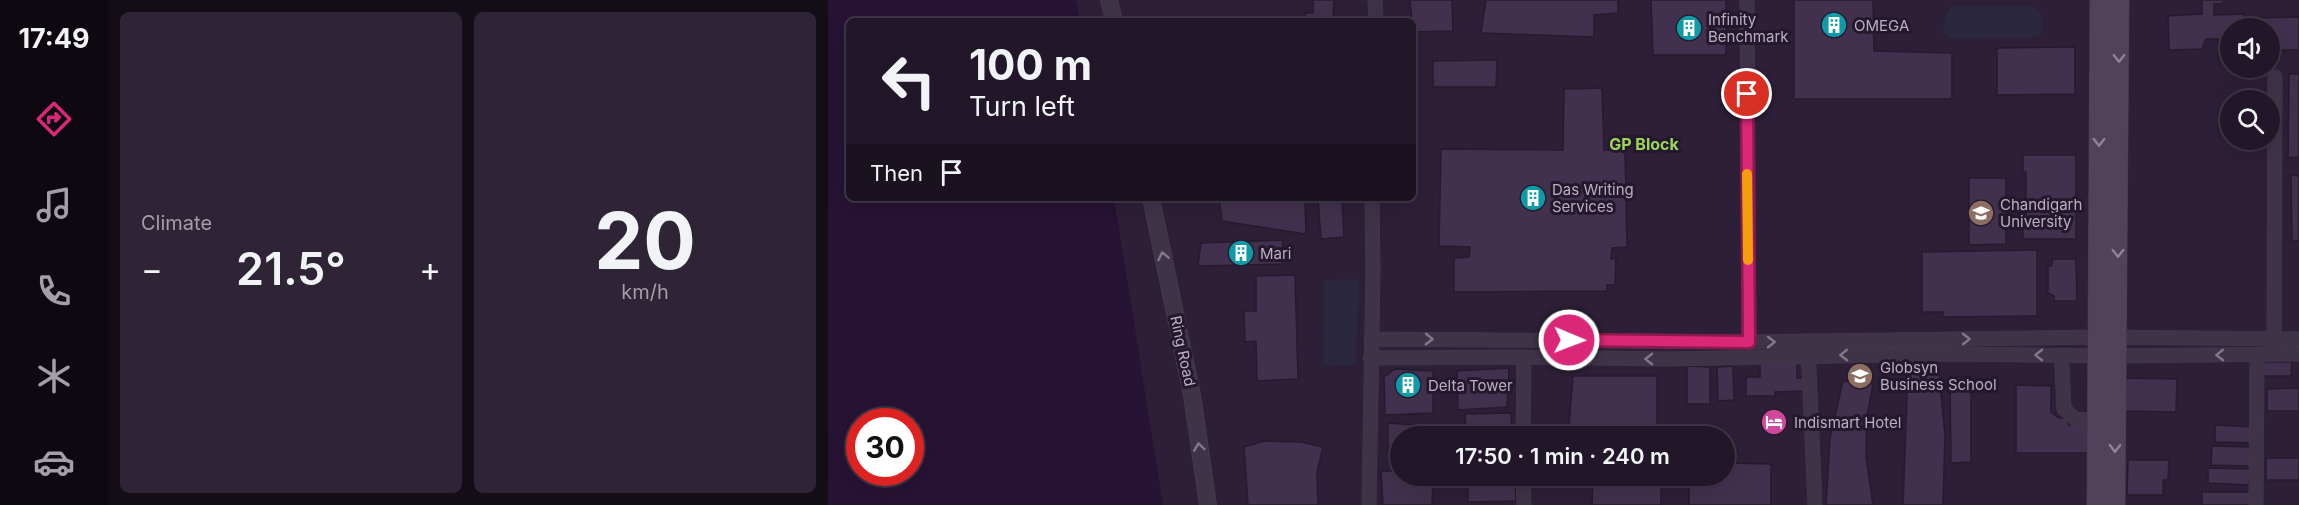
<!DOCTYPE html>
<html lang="en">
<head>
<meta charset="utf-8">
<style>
	body { margin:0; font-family:Inter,sans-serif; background:#2e2435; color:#f1f3f6; height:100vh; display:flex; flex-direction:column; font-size:22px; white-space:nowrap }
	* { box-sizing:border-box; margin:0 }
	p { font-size:20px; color:#a29fa8 }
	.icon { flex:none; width:33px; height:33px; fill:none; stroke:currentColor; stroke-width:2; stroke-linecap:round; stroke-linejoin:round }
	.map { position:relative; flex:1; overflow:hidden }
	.panel { display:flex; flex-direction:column; gap:12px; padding:12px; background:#130d17; width:720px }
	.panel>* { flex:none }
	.banner { position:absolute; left:18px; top:18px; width:570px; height:183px; border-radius:9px; box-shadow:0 6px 24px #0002,0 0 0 2px #3f3646; background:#221729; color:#f1f3f6; overflow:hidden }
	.tools { position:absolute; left:1392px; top:18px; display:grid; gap:12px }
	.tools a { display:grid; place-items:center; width:60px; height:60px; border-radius:50%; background:#221729; box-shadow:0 6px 24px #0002,0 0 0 2px #3f3646; font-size:30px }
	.speed { position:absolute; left:18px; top:408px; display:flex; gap:12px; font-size:30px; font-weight:700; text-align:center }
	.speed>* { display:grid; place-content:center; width:78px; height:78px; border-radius:50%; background:#221729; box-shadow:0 6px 24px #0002,0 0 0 2px #3f3646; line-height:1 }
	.speed .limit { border:9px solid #d22; background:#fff; color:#111 }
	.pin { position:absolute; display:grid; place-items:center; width:51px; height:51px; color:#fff; margin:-26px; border:3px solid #fff; border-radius:50%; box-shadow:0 2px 6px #0007 }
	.me { position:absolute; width:66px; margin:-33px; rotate:91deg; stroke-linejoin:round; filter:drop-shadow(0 0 4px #0008) }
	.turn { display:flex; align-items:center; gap:21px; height:126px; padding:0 24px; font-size:27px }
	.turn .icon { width:78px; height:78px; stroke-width:2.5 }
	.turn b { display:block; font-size:42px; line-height:51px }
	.then { display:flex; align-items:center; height:57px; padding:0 24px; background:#0003; gap:12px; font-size:22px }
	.big { font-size:45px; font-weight:600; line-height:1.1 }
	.panel .card { flex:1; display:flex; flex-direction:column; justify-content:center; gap:9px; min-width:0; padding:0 21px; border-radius:9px; background:#2e2435 }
	.panel .dial { align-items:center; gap:0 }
	.dial b { font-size:78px; line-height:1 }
	.heat { display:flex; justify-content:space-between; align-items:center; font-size:33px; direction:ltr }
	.panel .tiles { flex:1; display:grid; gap:12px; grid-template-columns:repeat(2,1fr) }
	.trip { position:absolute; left:562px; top:426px; width:345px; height:60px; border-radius:30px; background:#221729; box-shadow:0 6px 24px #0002,0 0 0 2px #3f3646; font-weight:600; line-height:60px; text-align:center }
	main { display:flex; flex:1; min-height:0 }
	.tab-bar { display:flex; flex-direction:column; width:108px; justify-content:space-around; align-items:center; background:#0e0910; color:#a29fa8 }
	.tab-bar .icon { width:42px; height:42px }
	.tab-bar .selected { color:#db2777 }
	.tab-bar b { font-size:27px; color:#f1f3f6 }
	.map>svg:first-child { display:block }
	.green { fill:#2a273e }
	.water { fill:#271334; fill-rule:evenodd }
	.building { fill:#42314e; stroke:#261b2e; stroke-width:1.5 }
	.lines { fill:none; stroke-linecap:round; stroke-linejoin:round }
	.minor-casing { stroke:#46394e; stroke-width:15 }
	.tertiary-casing { stroke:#46394e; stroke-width:18 }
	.secondary-casing { stroke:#46394e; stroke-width:21 }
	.minor { stroke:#3f3348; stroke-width:14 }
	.tertiary { stroke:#3f3348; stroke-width:16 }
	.secondary { stroke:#51415b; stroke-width:20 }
	.oneway { stroke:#91829b }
	.oneway2 { stroke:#84768d }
	.route-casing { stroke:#8e194d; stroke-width:15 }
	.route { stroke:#db2777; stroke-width:10 }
	.slow { stroke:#f59e0b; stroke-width:10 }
	.labels { text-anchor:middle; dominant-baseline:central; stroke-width:6; stroke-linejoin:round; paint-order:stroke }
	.poi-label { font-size:15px; fill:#bcadc5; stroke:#24192c; text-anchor:start }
	.street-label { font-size:15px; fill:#bcadc5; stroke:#24192c }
	.neighbourhood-label { font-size:16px; font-weight:bold; fill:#9dd558; stroke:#24192c }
</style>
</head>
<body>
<main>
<nav class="tab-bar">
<b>17:49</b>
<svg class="icon selected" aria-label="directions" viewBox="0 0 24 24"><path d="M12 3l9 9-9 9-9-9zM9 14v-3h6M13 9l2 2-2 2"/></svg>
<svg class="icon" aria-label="music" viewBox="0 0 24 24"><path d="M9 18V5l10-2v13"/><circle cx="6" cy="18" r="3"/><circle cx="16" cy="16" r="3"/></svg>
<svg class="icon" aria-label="phone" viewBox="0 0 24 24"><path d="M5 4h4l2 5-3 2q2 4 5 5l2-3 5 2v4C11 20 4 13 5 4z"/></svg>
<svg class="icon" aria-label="climate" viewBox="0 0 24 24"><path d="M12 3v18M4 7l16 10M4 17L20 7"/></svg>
<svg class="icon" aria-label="car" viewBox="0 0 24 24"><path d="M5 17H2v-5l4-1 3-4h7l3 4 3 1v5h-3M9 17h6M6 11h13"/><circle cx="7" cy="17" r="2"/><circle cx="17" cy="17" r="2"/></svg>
</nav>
<section class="panel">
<div class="tiles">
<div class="card"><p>Climate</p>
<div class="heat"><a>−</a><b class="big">21.5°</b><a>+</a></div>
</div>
<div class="card dial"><b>20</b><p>km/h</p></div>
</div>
</section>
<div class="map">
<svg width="1471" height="505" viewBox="0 0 1471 505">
	<rect width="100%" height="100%" fill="#2d1f37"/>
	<path class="green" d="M1124,6H1203L1213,13V35L1206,38L1123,39L1115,32L1118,13Z
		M531,279L528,365L495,366L496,280Z"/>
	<path class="water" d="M0,0H248L252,21H21V198H286L335,505H0ZM32,422H82V472H32Z"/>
	<path class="building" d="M485,0H506L505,21H477V13H485Z
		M582,0H624L625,31L585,32Z
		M658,0H790V13L766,15V37L653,33Z
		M823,0H898V55H825Z
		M966,0H1045L1046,51L1124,53V99H966Z
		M1374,0H1397L1394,4H1386V15L1416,14V26H1422V18L1471,17V50H1442V28H1402V49L1394,50V39H1378L1374,49L1341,50L1340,16L1374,14Z
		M1247,47V94L1169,95V48Z
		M669,60L668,87H605V61Z
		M1461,74H1471V157L1460,158Z
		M774,88L776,150H797L799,247L784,248L783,259L788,258L787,285H779V291L626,292V258L641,257L642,247L611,246L613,149L735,150L736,89Z
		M1195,155H1248V239H1195V222H1198V172H1195Z
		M1463,175L1471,176V241H1464Z
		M1141,178H1178V244L1141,245Z
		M391,198L477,201L478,234L394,221Z
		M490,198H514L516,237L493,239Z
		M455,240L454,264L370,266L373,243Z
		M1209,250V316L1115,317V312H1094V252Z
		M1225,259H1248L1249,301H1226V296L1220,293V266H1223Z
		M467,275L470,379L429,381L428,341L417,342L416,311H428V276Z
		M1092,359L1110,361L1117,435L1115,505H1075L1080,368L1091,365Z
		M1436,362H1464L1463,376H1435Z
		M932,363H969V378H975V391L947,392V396H918V377H932Z
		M859,366L882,367V404H859Z
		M905,366L906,400L890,401L889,367Z
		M681,368L679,407L630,410L629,371Z
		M567,369L605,371V413L557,415L556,377Z
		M745,376H829V433L740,436Z
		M1122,377H1143V462L1123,463Z
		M1295,378L1349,379L1348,412L1294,411Z
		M1015,381L1045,384L1039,416L1038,456L1045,505H998L1002,438Z
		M1188,385L1223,386V412L1231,418H1238L1241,425L1264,424V453H1188Z
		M1471,388V411H1439V389Z
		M683,413L684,436H638L637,414Z
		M560,423L601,426V436H573V458H560Z
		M1387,425L1425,427L1424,443L1387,442Z
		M436,441L473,442L495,447L489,472L490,505H420L416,447Z
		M1384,446L1425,447V466L1383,465Z
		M1438,458H1471V480H1438Z
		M1300,460H1341L1340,480H1335V495H1299Z
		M897,463L943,464V505H861V476H897Z
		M1380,468L1422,469L1421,485L1380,483Z
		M553,471H573V476H605L604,505H555Z
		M640,476H687L688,501L640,502Z
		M765,476H833V505H764Z
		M1374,492H1423V505H1374Z"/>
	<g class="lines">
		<g class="minor-casing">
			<path id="minor" d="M547,0L548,21
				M919,0L921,342
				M543,339L921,342L1270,337L1471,339
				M980,348L987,505
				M1446,348L1447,77
				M542,358L696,357L838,359L1119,354L1289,356L1471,354
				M1234,365L1236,409L1247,419L1269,421
				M695,436L696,357
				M695,476L696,505
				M541,505L545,269L544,198
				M1428,505L1429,354"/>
		</g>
		<g class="tertiary-casing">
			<path id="tertiary" d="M281,0L286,21
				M323,198L364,395L380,505"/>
		</g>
		<g class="secondary-casing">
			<path id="secondary" d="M1269,505L1272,0
				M1287,505L1291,0"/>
		</g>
		<use href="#minor" class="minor"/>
		<use href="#tertiary" class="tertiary"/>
		<use href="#secondary" class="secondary"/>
	</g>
	<defs><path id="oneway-chevron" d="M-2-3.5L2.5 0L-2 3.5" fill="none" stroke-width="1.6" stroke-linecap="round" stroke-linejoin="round" transform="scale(1.5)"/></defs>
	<g class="oneway">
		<use href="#oneway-chevron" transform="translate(1291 58) rotate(90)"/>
		<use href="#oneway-chevron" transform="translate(1271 142) rotate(90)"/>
		<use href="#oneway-chevron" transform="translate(1290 253) rotate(90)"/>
		<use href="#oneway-chevron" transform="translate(1287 448) rotate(91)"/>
	</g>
	<g class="oneway2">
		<use href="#oneway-chevron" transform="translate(335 256) rotate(-102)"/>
		<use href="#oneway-chevron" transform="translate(601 339) rotate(1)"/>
		<use href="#oneway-chevron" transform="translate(1138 339) rotate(-1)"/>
		<use href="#oneway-chevron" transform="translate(943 342)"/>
		<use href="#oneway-chevron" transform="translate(1016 355) rotate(179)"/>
		<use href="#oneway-chevron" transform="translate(1211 355) rotate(-179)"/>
		<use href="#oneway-chevron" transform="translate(1392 355) rotate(179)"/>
		<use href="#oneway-chevron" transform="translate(821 359) rotate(-179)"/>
		<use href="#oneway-chevron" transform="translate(371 447) rotate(-98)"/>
	</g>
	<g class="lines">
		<g class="route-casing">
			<path id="route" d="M741,340L921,342L919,94"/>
		</g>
		<use href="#route" class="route"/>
		<path class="slow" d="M919,174L920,260"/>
	</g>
	<defs>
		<g id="building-disc" transform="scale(1.35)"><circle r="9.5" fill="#0f9aa8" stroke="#24192c"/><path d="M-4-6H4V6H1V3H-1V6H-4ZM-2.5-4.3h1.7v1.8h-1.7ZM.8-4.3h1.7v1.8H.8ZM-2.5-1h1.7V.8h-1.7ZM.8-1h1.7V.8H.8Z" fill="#fff"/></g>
		<g id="university-disc" transform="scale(1.35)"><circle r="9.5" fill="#8d6e63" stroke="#24192c"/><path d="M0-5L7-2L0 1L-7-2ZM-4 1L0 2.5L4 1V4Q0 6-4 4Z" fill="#fff"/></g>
		<g id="school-disc" transform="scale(1.35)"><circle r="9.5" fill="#8d6e63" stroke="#24192c"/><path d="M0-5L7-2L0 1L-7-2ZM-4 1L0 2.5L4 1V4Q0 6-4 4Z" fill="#fff"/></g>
		<g id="hotel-disc" transform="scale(1.35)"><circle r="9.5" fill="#d1479c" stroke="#24192c"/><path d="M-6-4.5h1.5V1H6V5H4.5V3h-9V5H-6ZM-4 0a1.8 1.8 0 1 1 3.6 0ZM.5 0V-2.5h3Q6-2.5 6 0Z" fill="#fff"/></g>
	</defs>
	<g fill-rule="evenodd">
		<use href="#building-disc" x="1006" y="25"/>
		<use href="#building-disc" x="861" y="28"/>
		<use href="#building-disc" x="705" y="198"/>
		<use href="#university-disc" x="1153" y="213"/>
		<use href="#building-disc" x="413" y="253"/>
		<use href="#school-disc" x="1032" y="376"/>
		<use href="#building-disc" x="580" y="385"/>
		<use href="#hotel-disc" x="946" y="422"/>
	</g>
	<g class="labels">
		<g class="poi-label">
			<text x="880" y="19">Infinity<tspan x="880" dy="17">Benchmark</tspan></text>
			<text x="1026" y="25">OMEGA</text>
			<text x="724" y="189">Das Writing<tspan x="724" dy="17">Services</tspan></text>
			<text x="1172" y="204">Chandigarh<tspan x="1172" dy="17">University</tspan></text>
			<text x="432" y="253">Mari</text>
			<text x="1052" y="367">Globsyn<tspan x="1052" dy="17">Business School</tspan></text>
			<text x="600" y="385">Delta Tower</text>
			<text x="966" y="422">Indismart Hotel</text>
		</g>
		<g class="street-label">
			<text transform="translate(355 351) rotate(78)">Ring Road</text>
		</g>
		<g class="neighbourhood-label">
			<text x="816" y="144">GP Block</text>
		</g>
	</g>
</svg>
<div class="tools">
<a><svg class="icon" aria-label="sound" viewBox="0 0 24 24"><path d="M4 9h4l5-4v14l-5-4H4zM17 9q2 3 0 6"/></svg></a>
<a><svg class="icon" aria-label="search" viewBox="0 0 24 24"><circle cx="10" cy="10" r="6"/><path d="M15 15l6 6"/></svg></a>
</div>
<div class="speed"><div class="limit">30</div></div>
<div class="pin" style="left:919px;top:94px;background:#d93025"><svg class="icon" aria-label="arrive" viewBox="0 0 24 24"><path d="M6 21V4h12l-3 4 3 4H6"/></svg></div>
<svg class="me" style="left:741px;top:340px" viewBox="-20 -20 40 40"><circle r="17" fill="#db2777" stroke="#fff" stroke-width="3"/><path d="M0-11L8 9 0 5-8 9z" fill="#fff"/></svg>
<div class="trip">17:50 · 1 min · 240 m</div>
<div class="banner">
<div class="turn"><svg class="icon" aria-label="left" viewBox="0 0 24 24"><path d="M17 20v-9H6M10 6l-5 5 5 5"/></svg><div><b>100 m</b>Turn left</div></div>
<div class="then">Then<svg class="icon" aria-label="arrive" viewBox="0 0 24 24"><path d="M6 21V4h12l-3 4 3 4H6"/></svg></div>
</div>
</div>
</main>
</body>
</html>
